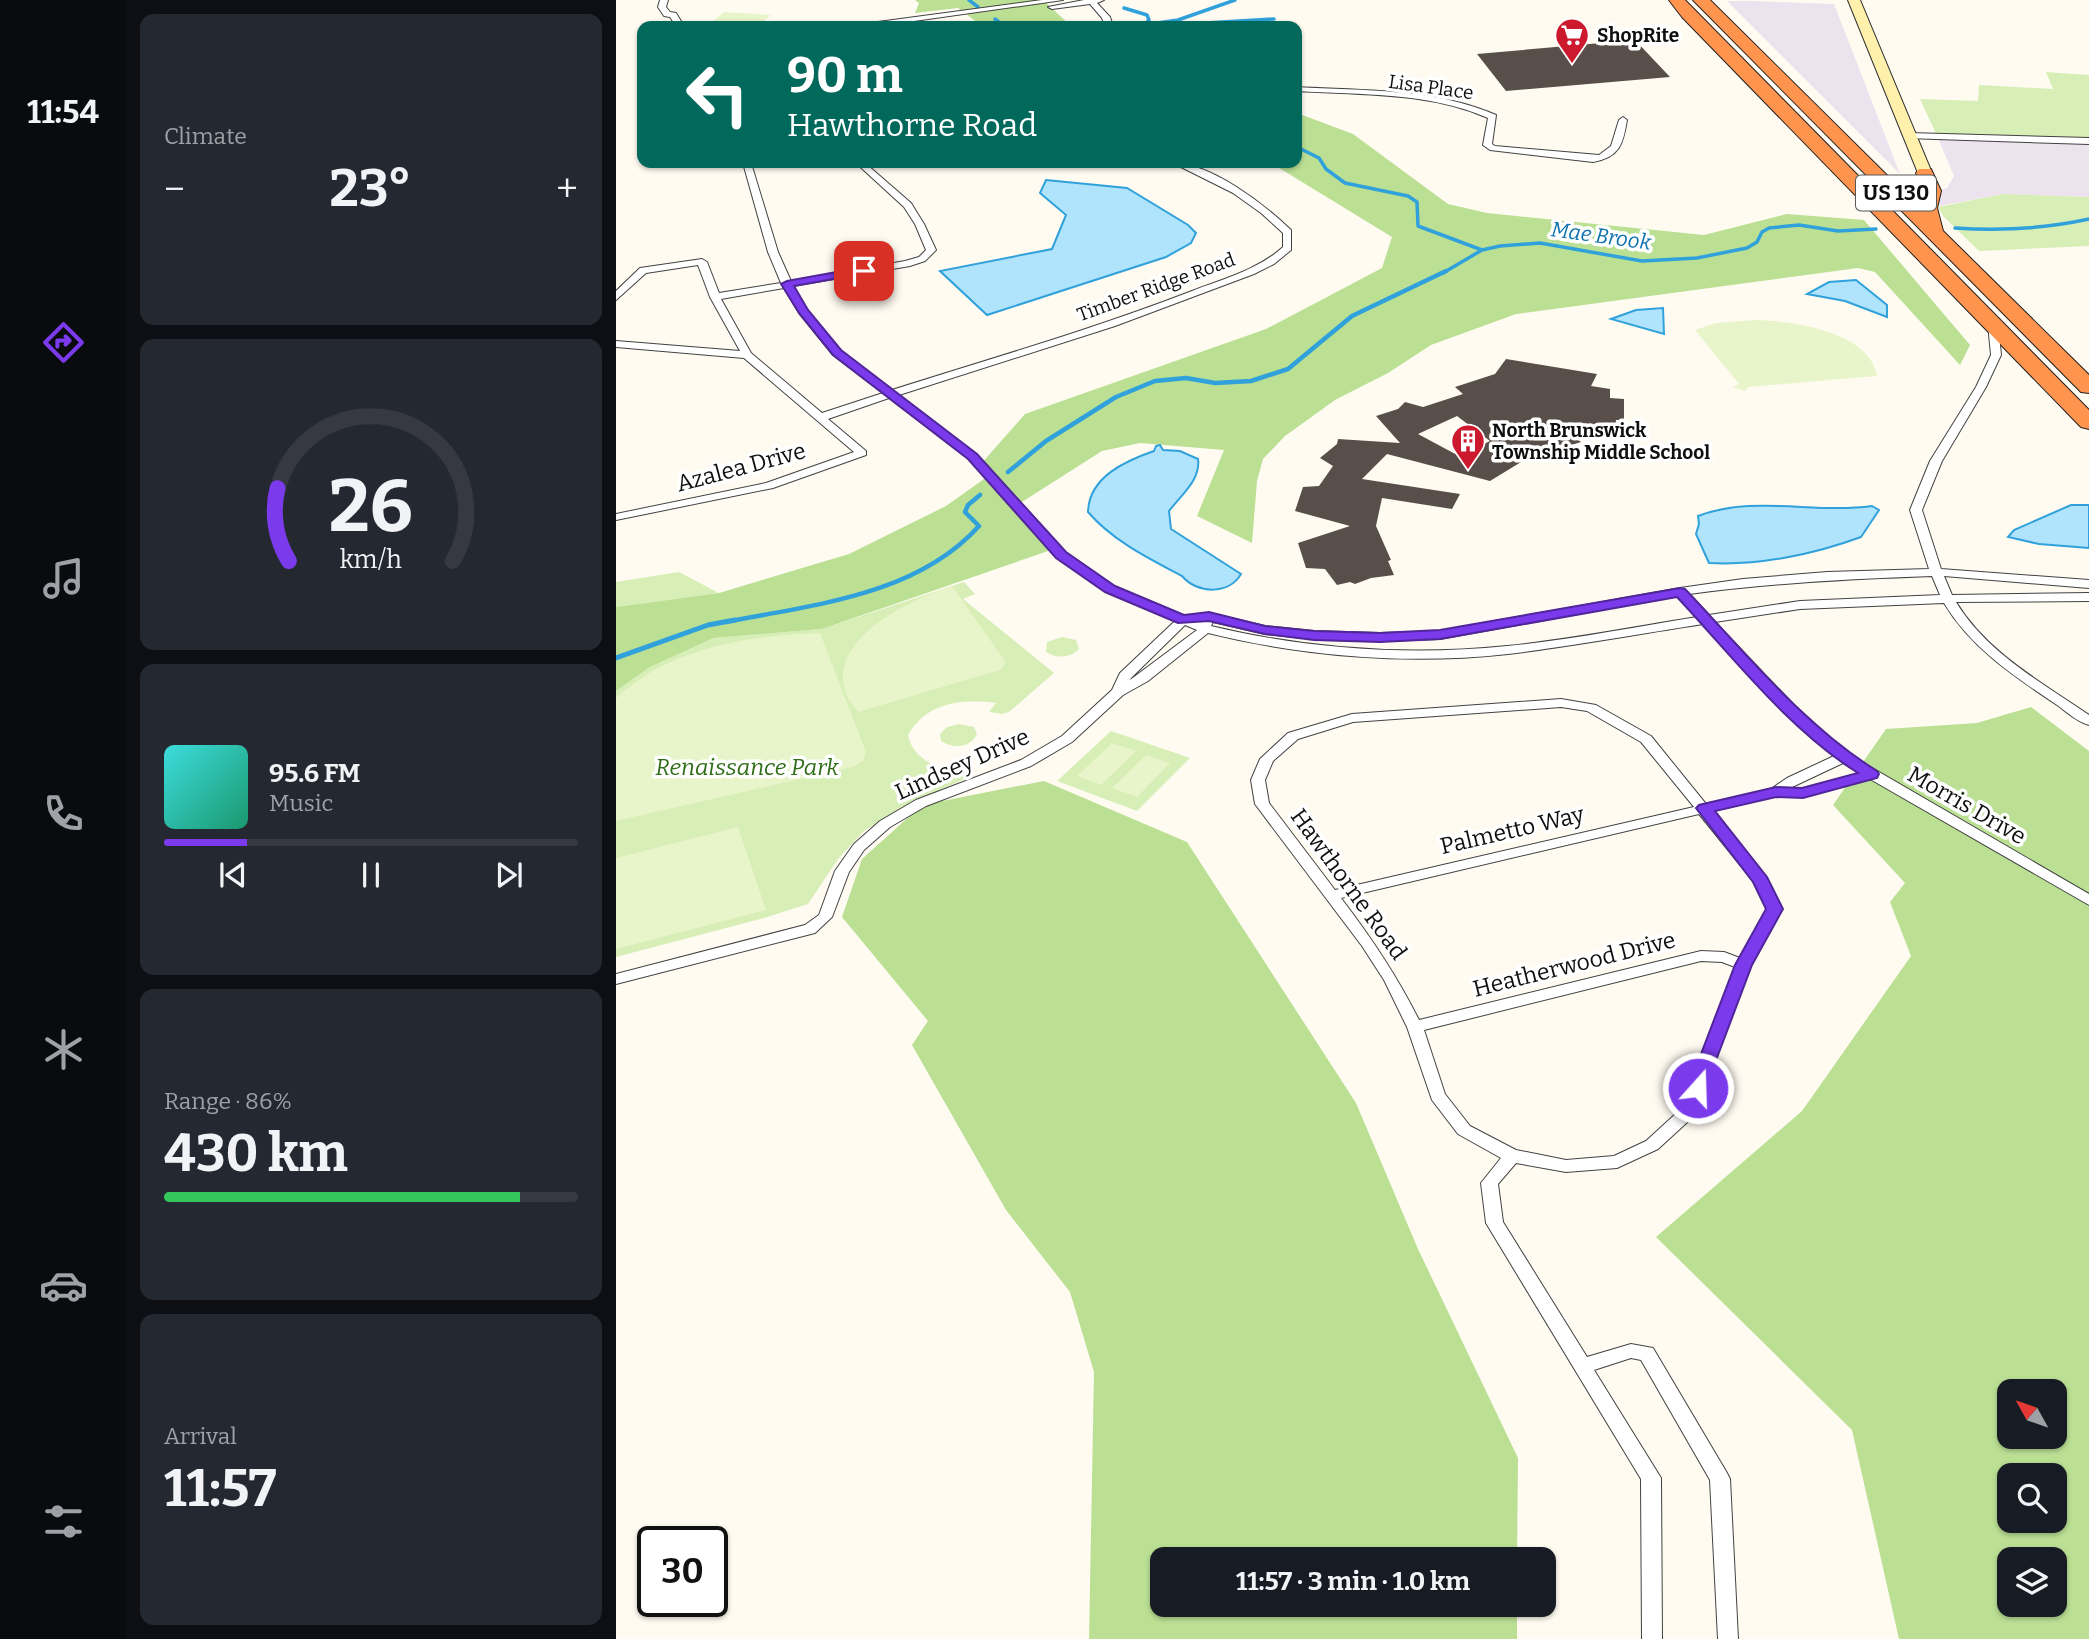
<!DOCTYPE html>
<html lang="en">
<head>
<meta charset="utf-8">
<style>
	body { margin:0; font-family:Bitter,serif; background:#242831; color:#f1f3f6; height:100vh; display:flex; flex-direction:column; font-size:26px; white-space:nowrap }
	* { box-sizing:border-box; margin:0 }
	p { font-size:23px; color:#9ea1a6 }
	.icon { flex:none; width:38px; height:38px; fill:none; stroke:currentColor; stroke-width:2; stroke-linecap:round; stroke-linejoin:round }
	.map { position:relative; flex:1; overflow:hidden }
	.sheet { display:flex; flex-direction:column; gap:14px; padding:14px; background:#0d0f14; width:490px }
	.sheet>* { flex:none }
	.banner { position:absolute; left:21px; top:21px; width:665px; height:147px; border-radius:14px; box-shadow:0 2px 5px #0004; background:#00695c; color:#fff; overflow:hidden }
	.needle { width:46px; rotate:310deg }
	.buttons { position:absolute; left:1381px; top:1379px; display:grid; gap:14px }
	.buttons a { display:grid; place-items:center; width:70px; height:70px; border-radius:14px; background:#171b24; box-shadow:0 2px 5px #0004; font-size:35px }
	.speed { position:absolute; left:21px; top:1526px; display:flex; gap:14px; font-size:35px; font-weight:700; text-align:center }
	.speed>* { display:grid; place-content:center; width:91px; height:91px; border-radius:50%; background:#171b24; box-shadow:0 2px 5px #0004; line-height:1 }
	.speed .limit { border:4px solid #111; border-radius:10px; background:#fff; color:#111 }
	.pin { position:absolute; display:grid; place-items:center; width:60px; height:60px; color:#fff; margin:-30px; border-radius:14px; box-shadow:0 4px 10px #0006 }
	.me { position:absolute; width:77px; margin:-38px; rotate:20deg; stroke-linejoin:round; filter:drop-shadow(0 0 5px #0008) }
	.turn { display:flex; align-items:center; gap:24px; height:147px; padding:0 35px; font-size:32px }
	.turn .icon { width:91px; height:91px; stroke-width:2.5 }
	.turn b { display:block; font-size:49px; line-height:60px }
	.big { font-size:52px; font-weight:700; line-height:1.1 }
	.sheet .widget { flex:1; display:flex; flex-direction:column; justify-content:center; gap:10px; min-width:0; padding:0 24px; border-radius:14px; background:#242831 }
	.sheet .dial { align-items:center; gap:0 }
	.dial svg { height:182px; overflow:visible; fill:none; stroke:#363941; stroke-width:7; stroke-linecap:round; text-anchor:middle }
	.dial text { fill:#f1f3f6; stroke:none }
	.song { display:flex; align-items:center; gap:21px }
	.cover { width:84px; height:84px; border-radius:10px; background:linear-gradient(135deg,hsl(180 70% 55%),hsl(160 70% 35%)) }
	.played { height:7px; border-radius:4px; background:linear-gradient(90deg,#7c3aed 20%,#363941 20%) }
	.keys { display:flex; justify-content:space-around; direction:ltr }
	.heat { display:flex; justify-content:space-between; align-items:center; font-size:38px; direction:ltr }
	.charge { height:10px; border-radius:5px; background:linear-gradient(90deg,#34c759 86%,#363941 0) }
	.trip { position:absolute; left:534px; top:1547px; width:406px; height:70px; border-radius:14px; background:#171b24; box-shadow:0 2px 5px #0004; font-weight:700; line-height:70px; text-align:center }
	main { display:flex; flex:1; min-height:0 }
	.menu { display:flex; flex-direction:column; width:126px; justify-content:space-around; align-items:center; background:#090b0e; color:#9ea1a6 }
	.menu .icon { width:49px; height:49px }
	.menu .on { color:#7c3aed }
	.menu b { font-size:32px; color:#f1f3f6 }
	.map>svg:first-child { display:block }
	.industrial { fill:#ece3ee }
	.green { fill:#d7eeb6 }
	.forest { fill:#bbe094; fill-rule:evenodd }
	.pitch { fill:#e8f4c9 }
	.water { fill:#b0e4fc; stroke:#30a1da; stroke-width:2 }
	.lines { fill:none; stroke-linecap:round; stroke-linejoin:round }
	.stream-far2 { stroke:#30a1da; stroke-width:3.5 }
	.stream-far1 { stroke:#30a1da; stroke-width:4.5 }
	.stream { stroke:#30a1da; stroke-width:5 }
	.building { fill:#594f4a; fill-rule:evenodd }
	.street-casing { stroke:#424242; stroke-width:2 }
	.secondary-casing { stroke:#313131; stroke-width:2 }
	.highway-casing { stroke:#202020; stroke-width:2 }
	.street { fill:#fff; fill-rule:evenodd }
	.secondary { fill:#fff0ac; fill-rule:evenodd }
	.highway { fill:#ff944f; fill-rule:evenodd }
	.route { fill:#7c3aed; stroke:#51269a; stroke-width:2 }
	.labels { text-anchor:middle; dominant-baseline:central; stroke-width:7; stroke-linejoin:round; paint-order:stroke }
	.far-poi-label { font-size:19px; font-weight:bold; fill:#0f0f0f; stroke:#fff; text-anchor:start }
	.far-street-label { font-size:19px; fill:#0f0f0f; stroke:#fff }
	.shield { fill:#fff; stroke:#575757; stroke-width:2 }
	.shield-label { font-size:21px; font-weight:bold; fill:#0f0f0f }
	.far-water-label { font-size:21px; font-style:italic; fill:#0c71ad; stroke:#fff }
	.street-label { font-size:23px; fill:#0f0f0f; stroke:#fff }
	.park-label { font-size:23px; font-style:italic; fill:#306d18; stroke:#fff }
</style>
</head>
<body>
<main>
<nav class="menu">
<b>11:54</b>
<svg class="icon on" aria-label="directions" viewBox="0 0 24 24"><path d="M12 3l9 9-9 9-9-9zM9 14v-3h6M13 9l2 2-2 2"/></svg>
<svg class="icon" aria-label="music" viewBox="0 0 24 24"><path d="M9 18V5l10-2v13"/><circle cx="6" cy="18" r="3"/><circle cx="16" cy="16" r="3"/></svg>
<svg class="icon" aria-label="phone" viewBox="0 0 24 24"><path d="M5 4h4l2 5-3 2q2 4 5 5l2-3 5 2v4C11 20 4 13 5 4z"/></svg>
<svg class="icon" aria-label="climate" viewBox="0 0 24 24"><path d="M12 3v18M4 7l16 10M4 17L20 7"/></svg>
<svg class="icon" aria-label="car" viewBox="0 0 24 24"><path d="M5 17H2v-5l4-1 3-4h7l3 4 3 1v5h-3M9 17h6M6 11h13"/><circle cx="7" cy="17" r="2"/><circle cx="17" cy="17" r="2"/></svg>
<svg class="icon" aria-label="filters" viewBox="0 0 24 24"><path d="M4 7h16M4 17h16"/><circle cx="9" cy="7" r="2"/><circle cx="15" cy="17" r="2"/></svg>
</nav>
<section class="sheet">
<div class="widget"><p>Climate</p>
<div class="heat"><a>−</a><b class="big">23°</b><a>+</a></div>
</div>
<div class="widget dial"><svg viewBox="0 0 100 80">
<path d="M14 69A42 42 0 1 1 86 69"/>
<path d="M14 69A42 42 0 0 1 9 37" stroke="#7c3aed"/>
<text x="50" y="56" font-size="32" font-weight="700">26</text>
<text x="50" y="72" font-size="11">km/h</text>
</svg></div>
<div class="widget">
<div class="song"><i class="cover"></i><div><b>95.6 FM</b><p>Music</p></div></div>
<div class="played"></div>
<div class="keys"><svg class="icon" aria-label="previous" viewBox="0 0 24 24"><path d="M18 5L8 12l10 7zM5 5v14"/></svg><svg class="icon" aria-label="pause" viewBox="0 0 24 24"><path d="M8 5v14M16 5v14"/></svg><svg class="icon" aria-label="next" viewBox="0 0 24 24"><path d="M6 5l10 7-10 7zM19 5v14"/></svg></div>
</div>
<div class="widget"><p>Range · 86%</p><b class="big">430 km</b><div class="charge"></div></div>
<div class="widget"><p>Arrival</p><b class="big">11:57</b></div>
</section>
<div class="map">
<svg width="1473" height="1639" viewBox="0 0 1473 1639">
	<rect width="100%" height="100%" fill="#fffbf1"/>
	<path class="industrial" d="M1109,0L1218,4L1284,174L1110,0Z
		M1322,138L1473,139V197L1387,194L1318,207L1306,195L1331,188L1338,176Z"/>
	<path class="green" d="M1430,72L1473,75V139L1322,138L1304,99L1362,101L1363,85L1437,89Z
		M1387,194L1473,197V246L1363,251L1327,216L1322,207Z
		M63,572L103,593L0,607V582Z
		M348,582L359,594L347,599L438,673L393,712L386,714L373,712L380,703C345,699 311,702 292,735C298,764 328,768 353,777L286,807L248,831L222,859L192,904L148,918L0,957V691L34,667L98,638L206,629Z
		M446,637L460,640L463,649C454,658 441,659 430,652L431,642Z
		M343,724L358,727L361,734C354,748 338,749 325,741L324,734L331,727Z
		M495,731L574,758L521,811L441,781Z"/>
	<path class="forest" d="M299,0H427L455,26H366L342,8L299,13L303,3Z
		M681,113L737,134L832,204L871,213L1088,235L1171,214L1248,220L1354,345L1344,365L1259,272L1242,268L900,314L815,345L772,373L719,400L669,436L647,459L641,481L636,543L581,516L608,450L524,443L486,451L398,507L438,549L206,629L98,638L34,667L0,691V607L103,593L233,554L330,506L375,474L364,465L409,414L650,329L766,268L776,237L655,163H681Z
		M1415,707L1473,751V1639H1283L1236,1430L1040,1237L1186,1111L1295,956L1274,902L1289,883L1217,805L1270,729L1361,723ZM1393,1391H1438V1437H1393ZM1393,1475H1438V1521H1393ZM1393,1559H1438V1605H1393Z
		M428,781L571,842L740,1103L802,1249L902,1458L901,1559H546V1605H901V1639H473L478,1372L454,1292L390,1210L296,1045L312,1021L226,917L246,859L306,805Z"/>
	<path class="pitch" d="M108,12L155,15L142,26H91Z
		M1139,320C1175,321 1254,331 1261,376L1132,387L1129,391L1117,387L1123,384L1079,330L1100,323Z
		M336,586L389,661L388,666L384,670L242,712C239,707 232,700 230,694C210,638 296,599 336,586Z
		M204,633L250,752L247,761L237,767L0,821V698L5,693C18,684 31,673 46,666C96,642 149,635 204,633Z
		M496,743L520,751L485,785L461,776Z
		M530,755L554,763L521,797L496,788Z
		M122,827L150,910L0,949V858Z"/>
	<path class="water" d="M430,180L511,188L572,225L580,233L575,243L550,257L371,315L324,271L436,249L450,215L424,193Z
		M1240,280L1271,305V317L1229,301L1191,294L1213,282Z
		M1047,308L1048,334L995,319L1020,310Z
		M544,445L547,450L564,451L582,459C585,480 565,495 553,511L555,529L625,574C613,595 581,594 566,576C532,558 497,541 472,512C473,477 509,461 538,451L540,446Z
		M1455,505H1473V548L1423,544L1392,537L1398,530Z
		M1256,506L1263,510L1245,537C1199,554 1142,566 1093,563L1080,534L1083,524L1082,516C1136,495 1199,514 1256,506Z"/>
	<g class="lines">
		<path class="stream-far2" d="M353,0L362,7
			M508,8L531,15L533,20L528,25
			M379,19L388,26
			M528,25L562,20L619,0
			M540,26L658,19
			M681,147L703,158L710,169L729,183L792,196L801,202L802,226L866,250
			M1339,228C1385,231 1428,229 1473,219
			M827,273L866,250L884,246L924,243L1026,261L1081,258L1131,248L1141,242L1146,232L1153,228L1183,225L1222,231L1260,229"/>
		<path class="stream-far1" d="M392,472L430,441L500,397L539,381L570,378L599,383L635,381L672,369L736,316L830,271
			M109,622C196,605 300,596 363,526L349,512L352,505L364,495"/>
		<path class="stream" d="M0,658L92,625L119,620"/>
	</g>
	<path class="building" d="M1019,40L1054,77L890,91L861,54Z
		M890,359L981,374L975,386L994,389V398L1008,399V420H1000L999,431L948,428L965,442L937,451L933,449L918,454L874,481L771,454L746,479L844,494L836,509L766,498L760,526L775,560L772,561L778,575L755,578L739,584L734,582L721,585L709,569L690,568L682,543L734,526L679,511L687,487L703,486L717,466L704,458L721,444L722,439L784,443L760,416L782,409L789,402L807,407L847,394L839,387L879,374ZM841,416L874,441L843,456L802,434Z"/>
	<g class="lines">
		<g class="street-casing">
			<path id="street" d="M44,0H52L50,7L54,12L60,13L68,26H60L54,17L48,16L42,7Z
				M426,0H447L263,26H243L247,24Z
				M468,0H488L481,3L494,17L497,26H489L486,18L474,4L436,9L432,7Z
				M681,87C748,91 818,88 880,115L876,144L879,146L983,155L995,146L1003,120L1007,117L1011,120C1007,144 1004,157 977,162L874,150L867,145L872,118C813,92 745,95 681,91Z
				M1293,133L1473,138V144L1290,138L1289,136Z
				M127,163H135L162,252L175,281L289,261L303,257L310,250L299,224L288,207L240,163H249L295,203L308,224L320,250L309,261L294,266L177,286L191,310L225,351L276,390C377,358 478,329 576,291C607,279 642,270 667,247V233L645,213L617,193L557,163C595,163 648,204 675,230V250L658,264L638,274L499,326L283,395L360,454L449,552L498,586L569,616L593,613L649,626L698,631L764,633L824,631L1064,588L1127,579L1211,572L1313,569L1294,510L1314,461L1360,387L1375,355L1372,324L1377,321L1382,324L1385,355L1370,387L1326,461L1306,510L1325,569L1473,580V588L1328,576L1336,595L1473,593V601L1340,602C1371,653 1425,682 1473,715V725C1461,722 1451,712 1441,705C1398,676 1355,648 1328,603L1184,609L1099,622L1177,704L1232,754L1473,894V905L1254,779L1187,797L1160,796L1096,811L1150,878L1165,909L1135,965L1078,1116L1042,1149L1001,1168L950,1172L900,1163L882,1184L887,1222L971,1357L1015,1344L1037,1348L1111,1473L1114,1479L1122,1639H1102L1094,1480L1025,1360L1015,1358L978,1370L1045,1478L1046,1639H1026L1025,1479L870,1223L865,1183L885,1158L842,1134L816,1100L791,1027L768,980L746,946L639,804L635,780L644,759L672,733L736,714L945,699L980,705L1035,736L1090,804L1155,789L1171,778L1218,756L1167,710L1087,624C1022,634 957,646 892,654C793,665 689,657 592,633L532,681L507,695L456,742L415,766L310,806L274,827L248,850L233,872L216,917L199,933L0,984V974L189,925L203,915L219,871L238,844L264,821L300,800L405,760L446,736L496,690L504,673L559,621L490,592L441,558L352,458L273,398L212,419L250,451V455L157,488L0,520V514L150,483L238,452L128,358L0,347V341L124,351L94,297L82,265L30,273L0,300V291L24,268L86,259L91,262L103,293L165,283L152,252ZM168,288L183,313L217,355L267,393L206,413L135,353L105,299ZM1316,576L1324,595L1184,601L1093,615L1073,594C1154,583 1234,579 1316,576ZM1061,596L1081,617C1018,627 954,640 891,646C793,656 691,649 595,626L597,622L649,634L698,639L764,641L824,639ZM569,625L581,630L514,680L515,678ZM945,707L971,711L1025,742L1078,807L719,890L653,803L649,780L657,761L682,739L737,722ZM1227,763L1244,773L1187,789L1174,788ZM1083,814L1139,883L1151,909L1124,958L1108,952L1085,951L803,1020C781,976 755,937 725,898ZM1085,961L1106,962L1119,967L1065,1109L1030,1141L998,1156L950,1160L900,1150L854,1126L829,1094L808,1030Z"/>
		</g>
		<g class="secondary-casing">
			<path id="secondary" d="M1232,0H1244L1316,173L1310,185L1295,189L1243,193L1236,189L1243,185L1294,181L1299,179L1302,173Z"/>
		</g>
		<g class="highway-casing">
			<path id="highway" d="M1053,0H1069L1473,410V429L1465,427L1066,17Z
				M1077,0H1094L1303,207L1307,191L1300,173L1303,169H1315L1325,191L1321,208L1327,231L1473,375V393L1465,392Z"/>
		</g>
		<use href="#street" class="street"/>
		<use href="#secondary" class="secondary"/>
		<use href="#highway" class="highway"/>
	</g>
	<path class="route" d="M248,267L252,268V273L178,286L192,310L225,350L361,454L450,552L499,586L568,615L593,612L649,626L698,631L764,633L824,630L1064,588L1069,589C1129,652 1186,724 1261,771L1263,774L1261,778L1187,798L1160,797L1099,811L1151,877L1167,909L1136,965L1088,1092H1075L1072,1088L1119,965L1150,909L1137,882L1080,808L1083,805L1160,787L1186,788L1242,773C1172,729 1117,657 1061,597L824,639L764,642L698,640L649,634L593,621L562,623L489,592L440,558L352,459L217,355L183,313L165,284L171,281Z"/>
	<defs>
		<g id="supermarket-pin" transform="scale(1.75)"><path d="M0 17L-7.5 6A9.5 9.5 0 1 1 7.5 6Z" fill="#cd192e" stroke="#fff"/><path d="M-6-5.5h2.5l.6 2H6L4.5 2H-2.5L-4.4-4H-6ZM-1.5 3.2a1.3 1.3 0 1 0 .1 0ZM3 3.2a1.3 1.3 0 1 0 .1 0Z" fill="#fff"/></g>
		<g id="building-pin" transform="scale(1.75)"><path d="M0 17L-7.5 6A9.5 9.5 0 1 1 7.5 6Z" fill="#cd192e" stroke="#fff"/><path d="M-4-6H4V6H1V3H-1V6H-4ZM-2.5-4.3h1.7v1.8h-1.7ZM.8-4.3h1.7v1.8H.8ZM-2.5-1h1.7V.8h-1.7ZM.8-1h1.7V.8H.8Z" fill="#fff"/></g>
	</defs>
	<g fill-rule="evenodd">
		<use href="#supermarket-pin" x="956" y="35"/>
		<use href="#building-pin" x="852" y="441"/>
	</g>
	<g class="labels">
		<g class="far-poi-label">
			<text x="981" y="35">ShopRite</text>
			<text x="876" y="430">North Brunswick<tspan x="876" dy="22">Township Middle School</tspan></text>
		</g>
		<g class="far-street-label">
			<text transform="translate(815 87) rotate(8)">Lisa Place</text>
			<text transform="translate(540 287) rotate(-20)">Timber Ridge Road</text>
		</g>
		<rect class="shield" x="1240" y="175.5" width="80" height="35" rx="5"/>
		<g class="shield-label">
			<text x="1280" y="193">US 130</text>
		</g>
		<g class="far-water-label">
			<text transform="translate(985 236) rotate(8)">Mae Brook</text>
		</g>
		<g class="street-label">
			<text transform="translate(125 467) rotate(-15)">Azalea Drive</text>
			<text transform="translate(346 764) rotate(-24)">Lindsey Drive</text>
			<text transform="translate(1351 805) rotate(30)">Morris Drive</text>
			<text transform="translate(896 830) rotate(-13)">Palmetto Way</text>
			<text transform="translate(733 884) rotate(54)">Hawthorne Road</text>
			<text transform="translate(958 964) rotate(-14)">Heatherwood Drive</text>
		</g>
		<g class="park-label">
			<text x="131" y="767">Renaissance Park</text>
		</g>
	</g>
</svg>
<div class="buttons">
<a><svg class="needle" viewBox="-14 -14 28 28"><path d="M0-13l5 13h-10z" fill="#e53935"/><path d="M0 13l5-13h-10z" fill="#9ea1a6"/></svg></a>
<a><svg class="icon" aria-label="search" viewBox="0 0 24 24"><circle cx="10" cy="10" r="6"/><path d="M15 15l6 6"/></svg></a>
<a><svg class="icon" aria-label="layers" viewBox="0 0 24 24"><path d="M12 4l9 5-9 5-9-5zM3 14l9 5 9-5"/></svg></a>
</div>
<div class="speed"><div class="limit">30</div></div>
<div class="pin" style="left:248px;top:271px;background:#d93025"><svg class="icon" aria-label="arrive" viewBox="0 0 24 24"><path d="M6 21V4h12l-3 4 3 4H6"/></svg></div>
<svg class="me" style="left:1082px;top:1088px" viewBox="-20 -20 40 40"><circle r="17" fill="#7c3aed" stroke="#fff" stroke-width="3"/><path d="M0-11L8 9 0 5-8 9z" fill="#fff"/></svg>
<div class="trip">11:57 · 3 min · 1.0 km</div>
<div class="banner">
<div class="turn"><svg class="icon" aria-label="left" viewBox="0 0 24 24"><path d="M17 20v-9H6M10 6l-5 5 5 5"/></svg><div><b>90 m</b>Hawthorne Road</div></div>
</div>
</div>
</main>
</body>
</html>
